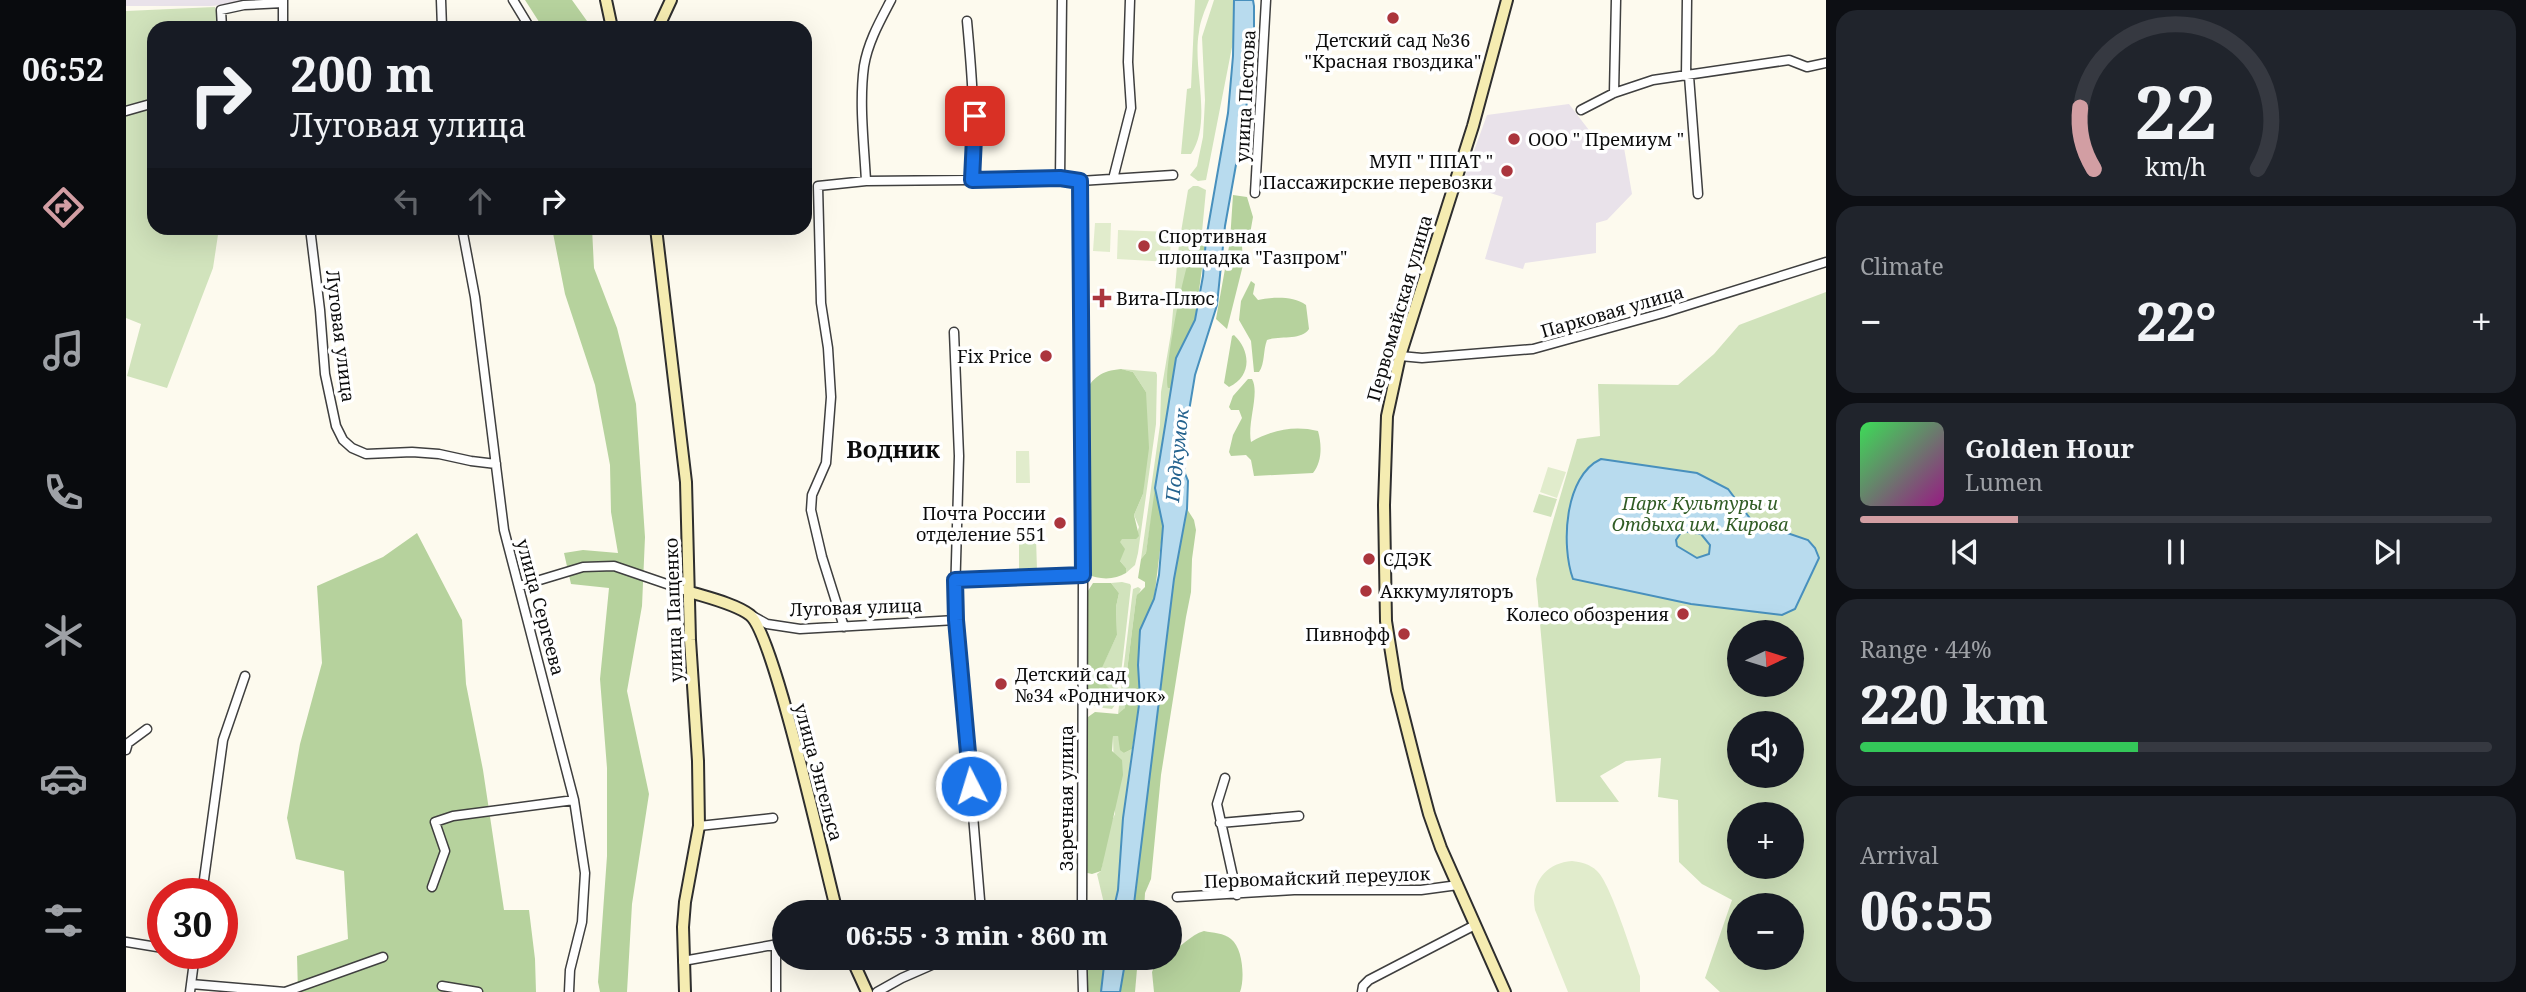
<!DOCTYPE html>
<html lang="en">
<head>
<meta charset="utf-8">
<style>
	body { margin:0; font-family:"Noto Serif",serif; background:#20242c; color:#f1f3f6; height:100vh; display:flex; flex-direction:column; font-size:26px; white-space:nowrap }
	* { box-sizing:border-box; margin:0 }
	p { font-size:23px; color:#9ea1a6 }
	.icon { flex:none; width:38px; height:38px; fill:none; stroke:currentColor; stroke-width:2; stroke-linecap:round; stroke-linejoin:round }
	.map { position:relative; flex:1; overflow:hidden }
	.sheet { display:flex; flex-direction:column; gap:10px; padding:10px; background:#0d0f14; width:700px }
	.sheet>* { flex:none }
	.hud { position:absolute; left:21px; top:21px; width:665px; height:214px; border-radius:21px; box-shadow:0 7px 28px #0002; background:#171b24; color:#f1f3f6; overflow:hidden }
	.needle { width:46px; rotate:86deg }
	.fabs { position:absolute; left:1601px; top:620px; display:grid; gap:14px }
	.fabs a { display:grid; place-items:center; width:77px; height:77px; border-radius:50%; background:#171b24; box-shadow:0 7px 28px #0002; font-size:35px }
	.speed { position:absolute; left:21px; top:878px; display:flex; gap:14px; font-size:35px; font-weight:700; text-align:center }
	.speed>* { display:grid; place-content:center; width:91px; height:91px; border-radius:50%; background:#171b24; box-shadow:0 7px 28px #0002; line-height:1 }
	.speed .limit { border:10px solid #d22; background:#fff; color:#111 }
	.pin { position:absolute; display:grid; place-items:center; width:60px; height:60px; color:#fff; margin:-30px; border-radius:14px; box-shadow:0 4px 10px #0006 }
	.me { position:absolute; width:77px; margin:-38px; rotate:355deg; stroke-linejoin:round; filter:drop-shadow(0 0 5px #0008) }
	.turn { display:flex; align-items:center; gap:24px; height:147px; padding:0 28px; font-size:32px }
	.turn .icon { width:91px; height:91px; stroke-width:2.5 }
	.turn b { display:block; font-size:49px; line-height:60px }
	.lanes { display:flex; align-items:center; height:66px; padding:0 28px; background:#0003; justify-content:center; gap:35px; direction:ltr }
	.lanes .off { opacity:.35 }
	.big { font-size:52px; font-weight:800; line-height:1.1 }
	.sheet .widget { flex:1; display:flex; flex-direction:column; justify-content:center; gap:10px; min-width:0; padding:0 24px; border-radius:21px; background:#20242c }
	.sheet .dial { align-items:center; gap:0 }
	.dial svg { height:182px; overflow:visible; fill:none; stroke:#363941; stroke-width:7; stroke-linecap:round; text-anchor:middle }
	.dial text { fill:#f1f3f6; stroke:none }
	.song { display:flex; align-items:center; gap:21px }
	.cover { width:84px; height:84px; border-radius:10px; background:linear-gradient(135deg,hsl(130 70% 55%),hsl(310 70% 35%)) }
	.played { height:7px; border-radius:4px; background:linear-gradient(90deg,#d29ea3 25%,#363941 25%) }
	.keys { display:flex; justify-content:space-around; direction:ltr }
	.heat { display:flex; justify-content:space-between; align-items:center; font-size:38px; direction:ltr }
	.charge { height:10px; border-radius:5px; background:linear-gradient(90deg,#34c759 44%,#363941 0) }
	.trip { position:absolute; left:646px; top:900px; width:410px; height:70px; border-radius:35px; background:#171b24; box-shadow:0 7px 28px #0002; font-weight:800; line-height:70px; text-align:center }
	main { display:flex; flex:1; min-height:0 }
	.tab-bar { display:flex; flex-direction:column; width:126px; justify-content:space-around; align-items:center; background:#090b0e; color:#9ea1a6 }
	.tab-bar .icon { width:49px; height:49px }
	.tab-bar .active { color:#d29ea3 }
	.tab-bar b { font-size:32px; color:#f1f3f6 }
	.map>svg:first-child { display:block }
	.industrial { fill:#e9e2ea }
	.green { fill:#d1e3bc; fill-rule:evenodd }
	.forest { fill:#b6d29d }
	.pitch { fill:#e1eccc }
	.water { fill:#b8dbee; stroke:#4890bd; stroke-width:2; fill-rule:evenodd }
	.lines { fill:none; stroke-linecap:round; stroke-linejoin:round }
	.street-casing { stroke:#3f3f3f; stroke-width:11 }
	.secondary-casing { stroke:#2e2e2e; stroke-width:14 }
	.street { stroke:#fff; stroke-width:8 }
	.secondary { stroke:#f5ecb1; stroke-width:10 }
	.route-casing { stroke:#114b97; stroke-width:18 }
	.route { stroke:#1a73e8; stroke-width:12 }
	.poi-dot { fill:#ab353d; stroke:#fff; stroke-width:2.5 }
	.labels { text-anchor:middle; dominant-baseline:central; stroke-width:7; stroke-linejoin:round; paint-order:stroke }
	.poi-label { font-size:18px; fill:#0c0c0c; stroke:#fff; text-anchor:start }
	.street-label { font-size:18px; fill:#0c0c0c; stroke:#fff }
	.park-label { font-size:18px; font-style:italic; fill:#315c25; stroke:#fff }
	.water-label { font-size:19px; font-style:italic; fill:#25638f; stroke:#fff }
	.district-label { font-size:24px; font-weight:bold; fill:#0c0c0c; stroke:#fff }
</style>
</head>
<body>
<main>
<nav class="tab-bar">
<b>06:52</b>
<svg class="icon active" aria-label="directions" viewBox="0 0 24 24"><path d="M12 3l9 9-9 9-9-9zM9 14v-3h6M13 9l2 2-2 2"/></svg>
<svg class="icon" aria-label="music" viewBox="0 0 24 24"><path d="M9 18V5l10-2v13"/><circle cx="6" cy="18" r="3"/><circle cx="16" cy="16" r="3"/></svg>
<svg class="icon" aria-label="phone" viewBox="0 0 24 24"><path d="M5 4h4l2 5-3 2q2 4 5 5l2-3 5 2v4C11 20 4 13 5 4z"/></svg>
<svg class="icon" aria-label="climate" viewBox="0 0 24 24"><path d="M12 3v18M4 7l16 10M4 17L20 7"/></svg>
<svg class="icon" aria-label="car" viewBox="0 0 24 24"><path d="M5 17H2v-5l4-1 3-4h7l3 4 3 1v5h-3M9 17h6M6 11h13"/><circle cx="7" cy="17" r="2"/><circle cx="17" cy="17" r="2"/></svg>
<svg class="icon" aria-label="filters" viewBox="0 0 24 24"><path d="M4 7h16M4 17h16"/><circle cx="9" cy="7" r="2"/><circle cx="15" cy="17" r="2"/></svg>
</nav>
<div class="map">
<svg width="1700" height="992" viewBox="0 0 1700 992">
	<rect width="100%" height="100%" fill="#fdfaee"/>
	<path class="industrial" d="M0,0H144L85,6H0Z
		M1443,104L1469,138L1496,136L1506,194L1481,220L1470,223V253L1399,263L1397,269L1359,259L1377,197L1336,184L1361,115Z"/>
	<path class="green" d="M1069,0H1083C1079,10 1074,21 1073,32C1066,68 1087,121 1065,154H1055L1061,89L1065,88Z
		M1088,0H1108L1107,42L1080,180L1072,181L1064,175L1071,166L1077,137L1079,100L1076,37Z
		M89,7L94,28H28V228H93L87,268L41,388L1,376L15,324L0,318V11Z
		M1067,186H1072L1080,190L1076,232L1080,239L1072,236C1054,285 1046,336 1042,388L1046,389L1020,553L1015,559L1034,425L1035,392L1045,333L1053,244L1062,190Z
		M1700,292V992H1594L1579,978L1606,900L1576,884L1553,862L1552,800L1532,797L1535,758L1500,761L1474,776L1493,802H1430L1410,579L1451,439L1474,436L1472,384L1552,385L1588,354L1613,325ZM1614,632H1666V684H1614ZM1614,723H1666V775H1614ZM1614,814H1666V866H1614ZM1614,905H1666V957H1614Z
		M995,369L1030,372L1031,375L1030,424L1012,553L1009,565L1000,573V568L994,561L993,542L996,538L1009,539L1013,527L1008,515L1017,494L1020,392L1007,372Z
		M1413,494L1431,499L1425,517L1407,512Z
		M893,538H910L911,570H893Z
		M996,582L1004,584L1005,586L996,665L989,705L986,709L969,707L978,704L975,669L991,635L990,607L993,593L985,583Z
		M1012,587L1015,589L1010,599L1001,671L999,708L997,712L992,714L1007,589Z
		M987,736H992L998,753L1006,749L997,818L992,890L987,912H980L971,874L975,871L983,827L989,814Z"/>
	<path class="forest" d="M399,0H446L466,28H417Z
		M1107,195L1121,197L1127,217L1124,234L1116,245L1117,265L1101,329L1090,319L1104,241Z
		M426,228H466L468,268L491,328L510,404L519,537L516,606L501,691L523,794L506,904L501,992H474L472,982L481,856V768L474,679L483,588L445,584L438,553L457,550L492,553L485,512L484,465L469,385L439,294Z
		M1072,236L1080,239L1069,320L1050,358L1046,389L1042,388C1036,374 1061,248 1072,236Z
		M1125,281L1129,284L1127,294L1132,300C1147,297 1167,296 1180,305L1183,329C1175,341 1155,335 1141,340C1137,350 1139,364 1133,372H1128L1125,341L1113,320L1115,301Z
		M1108,335C1125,351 1126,376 1103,387L1098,383L1106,336Z
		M995,369L1007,372L1020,392L1023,448L1017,494L1008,515L1013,536L1010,539H996L994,542L999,549L994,561L1000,568V573C989,580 973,580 961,574L958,394C967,377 975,371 995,369Z
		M1122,379H1126C1134,393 1121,423 1125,442C1146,430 1168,425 1192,431C1196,445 1196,462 1187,473L1128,476L1125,460L1120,455L1105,456L1103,452L1107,435L1116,418L1113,410H1105L1103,407L1107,396Z
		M1029,488L1037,526L1028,599L1014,631L1012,665L1014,698L1006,749L998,753L994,750L992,736H987L986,751L996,760L997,775L975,871L966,874L957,872V746L962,717L969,712L992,714L999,708L1001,671L1010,599L1011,595L1019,587V582L1012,578L1015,559L1020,553Z
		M1061,509L1068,520L1070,530L1066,559L1065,592L1060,617L1035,775L1025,879L1019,893L1018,912H1007L1048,579Z
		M291,533L336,620L340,684L357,770L378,910H403L409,959L410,992H172L171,956L222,939L218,871L170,859L161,818L174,744L196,663L191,586L257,557Z
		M967,583H985L993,593L990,607L991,635L975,670L978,683L985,690V699C979,704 973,708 965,705L960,697V594Z
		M1078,931C1087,933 1098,933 1105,939C1117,948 1119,979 1114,992H1028L1026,972L1032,958L1043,957V953C1056,947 1064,935 1078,931Z
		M960,957H979L975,992H959Z
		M1000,957H1015L1011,969L1009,992H994Z"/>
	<path class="pitch" d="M969,223H985L984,252L967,251Z
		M992,230L1045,232L1044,262L991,259Z
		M890,451H903L904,483H890Z
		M1422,467L1440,472L1431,498L1414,492Z
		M1446,861C1455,862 1464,864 1471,871C1485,884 1506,954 1514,976V992H1442L1409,910C1404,884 1419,863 1446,861Z"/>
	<path class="water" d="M1108,0H1127L1128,6V43L1120,109L1099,226L1091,305L1069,375L1062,417L1058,471L1062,481L1061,509L1048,579L1007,912H987L992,890L997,818L1014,698L1012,665L1014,630L1028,599L1033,575L1037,526L1029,488L1050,358L1069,320L1077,276L1080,239L1102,113L1107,56Z
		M1475,459L1571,473L1602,489L1626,521L1682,540L1689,548L1693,558L1669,609L1656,615L1565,604L1447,579C1435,546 1438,476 1475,459ZM1556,531L1575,534L1584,545L1583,554L1571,558L1551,546L1550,540Z
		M979,957H1000L994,992H975Z"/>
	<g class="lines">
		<g class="street-casing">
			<path id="street" d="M315,0L316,28
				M387,0L404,28
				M841,21C846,75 850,126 846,180
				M96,28L95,10L118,5L157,3
				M157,28V0
				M1560,76L1561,0
				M1563,76L1572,194
				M1488,93L1490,0
				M1455,110L1488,93L1527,80L1663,60L1681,67L1700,63
				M0,111L28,103
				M934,179L936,0
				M987,179L1005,108L1002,62L1004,0
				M740,181L934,179L954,181L1047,175
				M954,181L957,575L956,912
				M1129,193L1140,0
				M184,228L194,310L199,374L210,426L217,440L226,448L240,454L286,452L313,454L345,461L370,464
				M336,228L349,297L378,530L448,800L459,873L456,922L444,970L443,992
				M828,332L833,456L829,597L855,912
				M1274,356L1296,358L1407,349L1537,313L1700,262
				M829,580L957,575
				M394,586L457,567L488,566L564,592
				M625,615L641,624L674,629L830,620
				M718,627L696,557L685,510L686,495L700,463L705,397L702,348L695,303L692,186L740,181C738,143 733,103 738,66C742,42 754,21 765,0
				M0,750L2,743L21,729
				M1099,778L1091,804L1111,895
				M1094,823L1173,816
				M573,826L647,818
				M306,887L319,851L309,822L327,816L448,800
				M76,894L97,740L119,676
				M1051,897L1168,890H1295L1332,885
				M925,912L956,907
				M0,942L37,948
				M956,957L957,992
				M557,961L658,943
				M65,984L159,992L257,957
				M316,986L352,992
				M64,992L69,954
				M650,992V945
				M751,992L776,978L824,957
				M1236,992L1237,986L1243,980L1349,925"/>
		</g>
		<g class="secondary-casing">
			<path id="secondary" d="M480,0L486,28
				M532,28L545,0
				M530,228L560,482L564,640L572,761L573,826L559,902L557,927L559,992
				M564,592C580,597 610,604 624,615C648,634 699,867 711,912
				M725,957L741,992
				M1379,992L1315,848L1303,814L1290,765L1271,690L1260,621L1258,505L1261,416L1274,356L1347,126L1381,0"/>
		</g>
		<use href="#street" class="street"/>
		<use href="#secondary" class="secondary"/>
	</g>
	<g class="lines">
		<g class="route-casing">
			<path id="route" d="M845,786L830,620L829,580L957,575L954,181L934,178L846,180L849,116"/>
		</g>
		<use href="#route" class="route"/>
	</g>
	<g class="poi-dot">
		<circle cx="1267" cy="18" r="7"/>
		<circle cx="1388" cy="139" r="7"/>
		<circle cx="1381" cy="171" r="7"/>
		<circle cx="1018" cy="246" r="7"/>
		<path d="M972.5 287.5h7v7h7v7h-7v7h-7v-7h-7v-7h7z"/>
		<circle cx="920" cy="356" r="7"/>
		<circle cx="934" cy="523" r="7"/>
		<circle cx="1243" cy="559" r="7"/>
		<circle cx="1240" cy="591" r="7"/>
		<circle cx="1557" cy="614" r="7"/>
		<circle cx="1278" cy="634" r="7"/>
		<circle cx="875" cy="684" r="7"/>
	</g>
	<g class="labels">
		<g class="poi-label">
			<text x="1267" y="40" text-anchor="middle">Детский сад №36<tspan x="1267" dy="21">"Красная гвоздика"</tspan></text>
			<text x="1402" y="139">ООО " Премиум "</text>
			<text x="1367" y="161" text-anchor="end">МУП " ППАТ "<tspan x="1367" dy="21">Пассажирские перевозки</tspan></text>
			<text x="1032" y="236">Спортивная<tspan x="1032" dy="21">площадка "Газпром"</tspan></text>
			<text x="990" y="298">Вита-Плюс</text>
			<text x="906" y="356" text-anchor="end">Fix Price</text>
			<text x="920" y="513" text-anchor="end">Почта России<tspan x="920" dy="21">отделение 551</tspan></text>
			<text x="1257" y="559">СДЭК</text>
			<text x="1254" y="591">Аккумуляторъ</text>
			<text x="1543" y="614" text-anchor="end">Колесо обозрения</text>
			<text x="1264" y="634" text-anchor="end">Пивнофф</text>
			<text x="889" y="674">Детский сад<tspan x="889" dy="21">№34 «Родничок»</tspan></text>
		</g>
		<g class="street-label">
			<text transform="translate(1119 96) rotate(-87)">улица Пестова</text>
			<text transform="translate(1273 308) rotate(-74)">Первомайская улица</text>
			<text transform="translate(1486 311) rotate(-16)">Парковая улица</text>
			<text transform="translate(215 336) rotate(83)">Луговая улица</text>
			<text transform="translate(415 607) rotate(75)">улица Сергеева</text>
			<text transform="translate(730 607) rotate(-2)">Луговая улица</text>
			<text transform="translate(547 610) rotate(-92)">улица Пащенко</text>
			<text transform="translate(693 772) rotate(75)">улица Энгельса</text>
			<text transform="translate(940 798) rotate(-90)">Заречная улица</text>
			<text transform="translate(1191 877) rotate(-2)">Первомайский переулок</text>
		</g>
		<g class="park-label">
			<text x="1574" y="503">Парк Культуры и<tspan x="1574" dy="21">Отдыха им. Кирова</tspan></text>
		</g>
		<g class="water-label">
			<text transform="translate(1051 455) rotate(-84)">Подкумок</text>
		</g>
		<g class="district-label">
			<text x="767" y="448">Водник</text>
		</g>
	</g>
</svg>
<div class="fabs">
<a><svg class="needle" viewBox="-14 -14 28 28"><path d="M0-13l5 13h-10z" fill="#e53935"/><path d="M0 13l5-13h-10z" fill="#9ea1a6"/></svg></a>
<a><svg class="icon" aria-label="sound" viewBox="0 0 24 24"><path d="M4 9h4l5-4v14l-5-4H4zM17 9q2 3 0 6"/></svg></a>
<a>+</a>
<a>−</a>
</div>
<div class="speed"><div class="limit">30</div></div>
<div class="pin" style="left:849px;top:116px;background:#d93025"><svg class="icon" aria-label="arrive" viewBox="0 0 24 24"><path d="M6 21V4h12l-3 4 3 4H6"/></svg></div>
<svg class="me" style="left:845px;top:786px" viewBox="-20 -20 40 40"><circle r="17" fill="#1a73e8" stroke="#fff" stroke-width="3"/><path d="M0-11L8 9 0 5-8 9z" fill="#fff"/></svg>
<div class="trip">06:55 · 3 min · 860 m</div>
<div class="hud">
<div class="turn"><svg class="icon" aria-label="right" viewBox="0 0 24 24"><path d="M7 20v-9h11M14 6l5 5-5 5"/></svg><div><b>200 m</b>Луговая улица</div></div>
<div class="lanes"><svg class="icon off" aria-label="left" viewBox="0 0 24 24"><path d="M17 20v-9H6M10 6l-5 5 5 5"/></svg><svg class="icon off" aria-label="ahead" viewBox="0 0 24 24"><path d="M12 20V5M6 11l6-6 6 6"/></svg><svg class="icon" aria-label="right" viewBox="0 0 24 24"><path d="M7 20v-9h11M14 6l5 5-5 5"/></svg></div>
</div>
</div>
<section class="sheet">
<div class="widget dial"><svg viewBox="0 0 100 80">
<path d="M14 69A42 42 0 1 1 86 69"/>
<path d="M14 69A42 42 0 0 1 8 42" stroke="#d29ea3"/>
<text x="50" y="56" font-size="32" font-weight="700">22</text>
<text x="50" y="72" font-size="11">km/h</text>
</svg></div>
<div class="widget"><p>Climate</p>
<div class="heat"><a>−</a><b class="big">22°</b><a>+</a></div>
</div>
<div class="widget">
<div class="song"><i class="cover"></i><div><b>Golden Hour</b><p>Lumen</p></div></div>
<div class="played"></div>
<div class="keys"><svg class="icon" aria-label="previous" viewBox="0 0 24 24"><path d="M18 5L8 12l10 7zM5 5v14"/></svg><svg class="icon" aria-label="pause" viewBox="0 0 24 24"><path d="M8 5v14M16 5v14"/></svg><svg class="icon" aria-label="next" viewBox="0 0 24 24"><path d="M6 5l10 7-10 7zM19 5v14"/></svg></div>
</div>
<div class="widget"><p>Range · 44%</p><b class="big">220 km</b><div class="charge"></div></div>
<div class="widget"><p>Arrival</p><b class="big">06:55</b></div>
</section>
</main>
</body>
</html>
